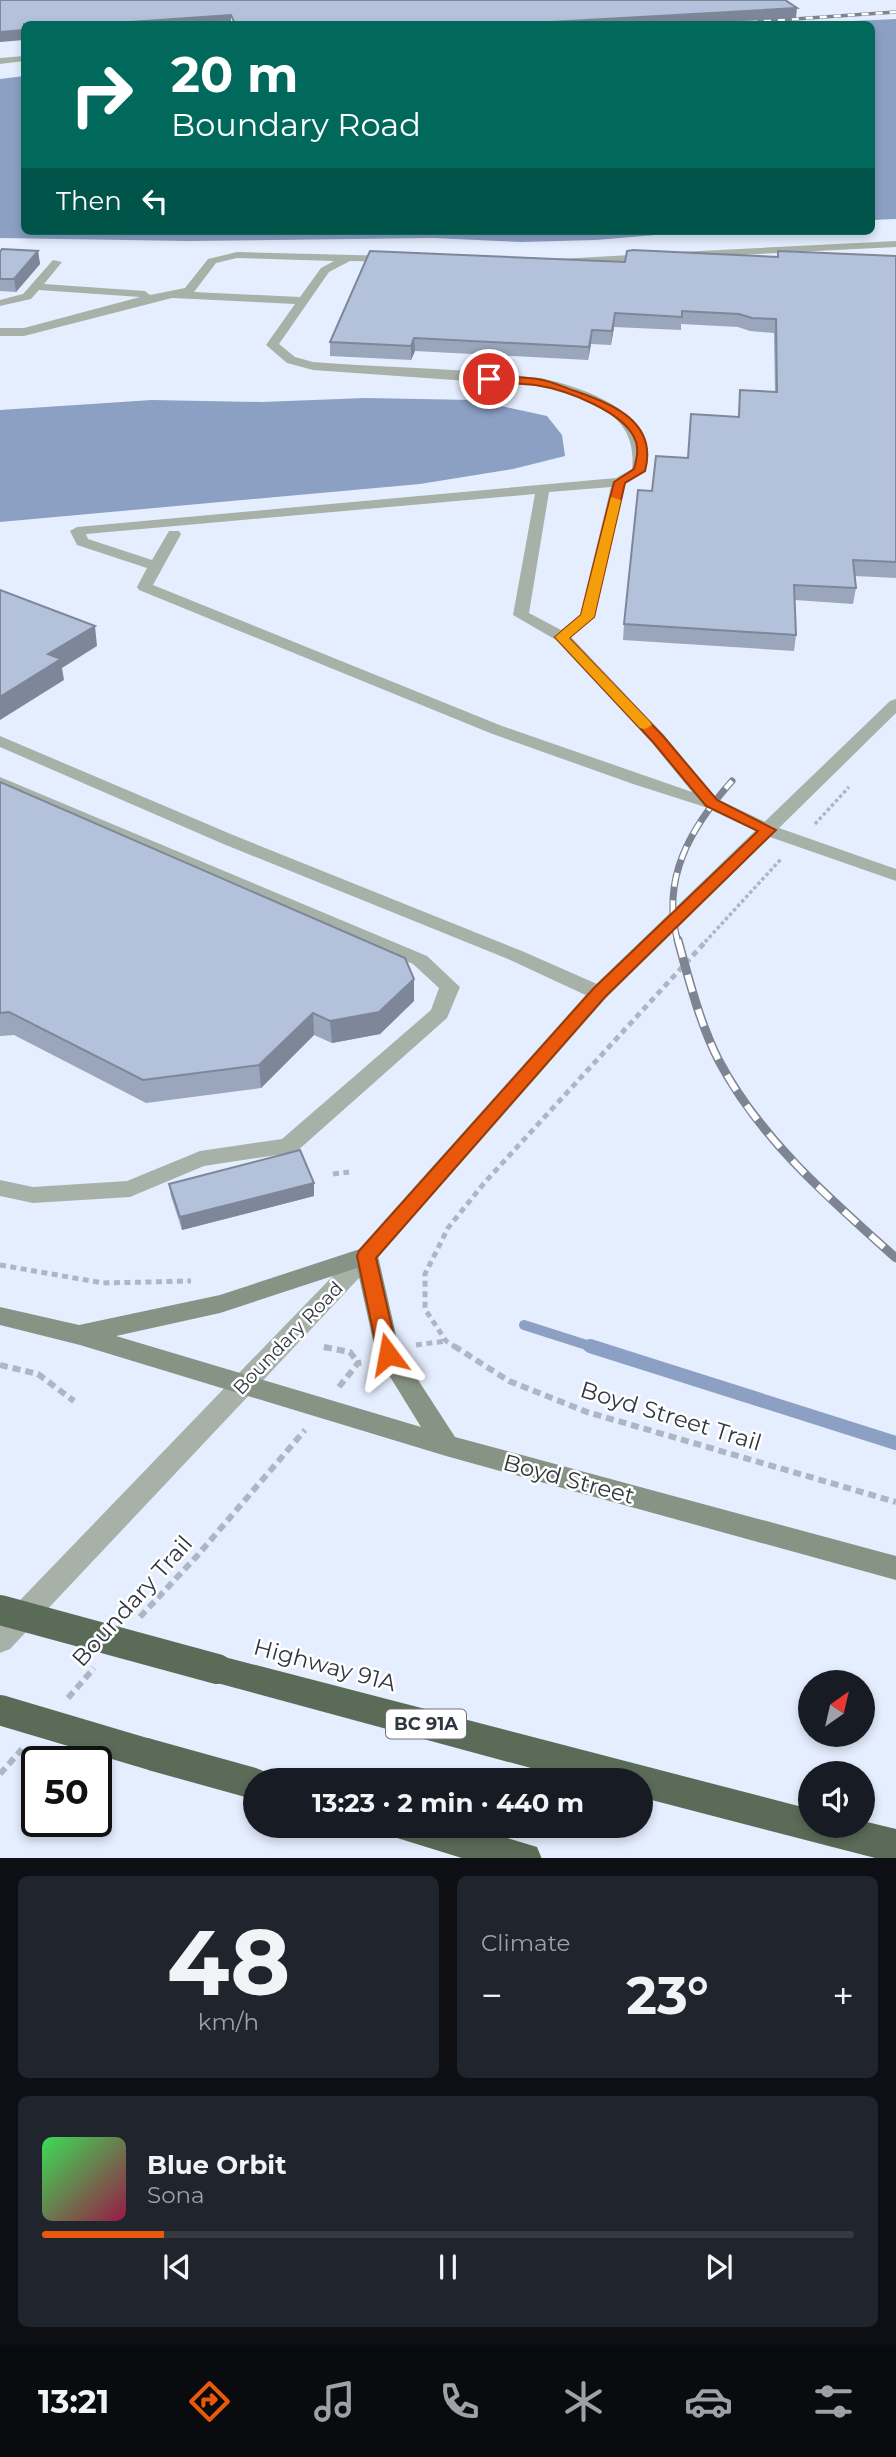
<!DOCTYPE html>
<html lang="en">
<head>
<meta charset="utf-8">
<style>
	body { margin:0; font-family:Montserrat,sans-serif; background:#20242c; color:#f1f3f6; height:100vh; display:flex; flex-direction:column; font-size:26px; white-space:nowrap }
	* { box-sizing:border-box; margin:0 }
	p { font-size:23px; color:#9ea1a6 }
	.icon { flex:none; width:38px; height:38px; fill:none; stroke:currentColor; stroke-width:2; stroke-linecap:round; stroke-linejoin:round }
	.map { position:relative; height:1858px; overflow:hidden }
	.side { display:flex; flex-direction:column; gap:18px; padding:18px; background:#0d0f14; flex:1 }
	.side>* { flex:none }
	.top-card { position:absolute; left:21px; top:21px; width:854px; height:214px; border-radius:10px; box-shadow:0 4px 10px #0003; background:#00695c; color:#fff; overflow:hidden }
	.needle { width:46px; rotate:34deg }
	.fabs { position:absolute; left:798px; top:1670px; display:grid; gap:14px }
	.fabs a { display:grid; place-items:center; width:77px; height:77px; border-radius:50%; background:#171b24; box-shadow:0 4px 10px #0003; font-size:35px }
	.speed { position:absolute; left:21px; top:1746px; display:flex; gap:14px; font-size:35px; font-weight:700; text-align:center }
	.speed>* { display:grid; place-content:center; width:91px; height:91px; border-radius:50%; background:#171b24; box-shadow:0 4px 10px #0003; line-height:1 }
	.speed .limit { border:4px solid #111; border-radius:10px; background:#fff; color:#111 }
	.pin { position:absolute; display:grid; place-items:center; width:60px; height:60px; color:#fff; margin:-30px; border:4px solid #fff; border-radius:50%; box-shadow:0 2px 7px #0007 }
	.me { position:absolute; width:77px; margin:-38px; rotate:347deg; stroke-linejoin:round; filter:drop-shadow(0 0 5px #0008) }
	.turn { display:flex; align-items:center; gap:24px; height:147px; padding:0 35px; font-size:32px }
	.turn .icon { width:91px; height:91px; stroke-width:2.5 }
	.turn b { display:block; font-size:49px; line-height:60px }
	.then { display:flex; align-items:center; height:66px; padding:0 35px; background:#0003; gap:14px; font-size:26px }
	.big { font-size:52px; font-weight:700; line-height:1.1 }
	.side .card { flex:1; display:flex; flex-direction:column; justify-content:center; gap:10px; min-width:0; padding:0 24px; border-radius:10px; background:#20242c }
	.side .dial { align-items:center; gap:0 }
	.dial b { font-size:91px; line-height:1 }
	.song { display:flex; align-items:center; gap:21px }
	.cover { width:84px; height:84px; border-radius:10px; background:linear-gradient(135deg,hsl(130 70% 55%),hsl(340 70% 35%)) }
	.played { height:7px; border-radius:4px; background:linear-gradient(90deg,#ea580c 15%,#363941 15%) }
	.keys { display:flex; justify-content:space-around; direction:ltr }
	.heat { display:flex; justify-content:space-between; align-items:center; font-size:38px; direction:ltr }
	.side .tiles { flex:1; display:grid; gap:18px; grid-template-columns:1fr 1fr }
	.card:last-child { grid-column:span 2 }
	.trip { position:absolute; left:243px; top:1768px; width:410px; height:70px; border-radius:35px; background:#171b24; box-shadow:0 4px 10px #0003; font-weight:700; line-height:70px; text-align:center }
	.menu { display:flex; height:112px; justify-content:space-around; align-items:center; background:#090b0e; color:#9ea1a6 }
	.menu .icon { width:49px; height:49px }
	.menu .active { color:#ea580c }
	.menu b { font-size:32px; color:#f1f3f6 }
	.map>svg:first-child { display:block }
	.water { fill:#8ca0c4 }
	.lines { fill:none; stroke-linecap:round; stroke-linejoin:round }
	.stream-far1 { stroke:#8ca0c4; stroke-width:10 }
	.stream { stroke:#8ca0c4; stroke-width:14 }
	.path-far2 { stroke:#aeb6c4; stroke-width:3.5; stroke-dasharray:3.5 2.5; stroke-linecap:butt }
	.path-far1 { stroke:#aeb6c4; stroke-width:5; stroke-dasharray:6 4.5; stroke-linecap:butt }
	.path { stroke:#aeb6c4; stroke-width:6; stroke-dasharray:8 5; stroke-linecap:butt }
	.service { fill:#a8b1a7; fill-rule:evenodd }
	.minor { fill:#a8b1a7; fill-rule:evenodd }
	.tertiary { fill:#a8b1a7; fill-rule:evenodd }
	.secondary { fill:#879384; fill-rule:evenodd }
	.motorway { fill:#5a6c57; fill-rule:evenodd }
	.rail-far2-casing { stroke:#7e8592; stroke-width:3.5 }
	.rail-far1-casing { stroke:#7e8592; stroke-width:7 }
	.rail-casing { stroke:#7e8592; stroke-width:9 }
	.rail-far2 { stroke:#fff; stroke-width:2.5; stroke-dasharray:7; stroke-linecap:butt }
	.rail-far1 { stroke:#fff; stroke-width:4.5; stroke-dasharray:14; stroke-linecap:butt }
	.rail { stroke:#fff; stroke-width:6; stroke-dasharray:18; stroke-linecap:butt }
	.motorway-bridge { stroke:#5a6c57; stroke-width:30 }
	.wall { fill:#9aa6bb }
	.shaded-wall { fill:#7d8799 }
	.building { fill:#b3c1da; stroke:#7d8799; stroke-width:2 }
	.route { fill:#ea580c; stroke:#983908; stroke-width:2 }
	.slow { fill:#f59e0b }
	.labels { text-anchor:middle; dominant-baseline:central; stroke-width:5; stroke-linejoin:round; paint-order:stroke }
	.shield { fill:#fff; stroke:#6f737a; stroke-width:2 }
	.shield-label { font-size:18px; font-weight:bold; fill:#313741 }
	.street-label { font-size:19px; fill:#313741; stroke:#fff }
	.near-street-label { font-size:23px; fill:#313741; stroke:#fff }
</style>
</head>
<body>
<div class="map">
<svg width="896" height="1859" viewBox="0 0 896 1859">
	<rect width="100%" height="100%" fill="#e5eefe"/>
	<path class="water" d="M896,19V219L872,220V24H789Z
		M24,76V231H702L596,240L521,242L433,238L189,241L0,238V79Z
		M365,398L473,400L547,416L562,435L565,456L513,469L420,484L0,522V410L152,400L262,402Z"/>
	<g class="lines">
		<path class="stream-far1" d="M524,1325L596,1348"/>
		<path class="stream" d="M590,1346L896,1443"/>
		<path class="path-far2" d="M815,824L849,787
			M705,942L782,858"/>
		<path class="path-far1" d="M333,1174L349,1172
			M0,1265L103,1283L191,1281
			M416,1345L446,1341
			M324,1347L328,1348
			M457,1348L446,1341L425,1309V1274L448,1228L485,1182L707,940"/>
		<path class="path" d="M454,1346L509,1381L587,1412L896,1502
			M324,1347L350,1352L358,1363
			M0,1365L38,1374L74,1401
			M339,1387L358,1363L364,1362
			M140,1617L197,1556L305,1430
			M68,1698L94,1668
			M0,1774L22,1749"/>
		<path class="service" d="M24,56V61L0,64V58Z
			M896,241V247L680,258L675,255L680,252Z
			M237,252L391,256L396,259L391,262L350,261L329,272L279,344L295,357L313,362C387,368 465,368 538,378C570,383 628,403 643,434C649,446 647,458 646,471L625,484L595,617L571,637L664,735L717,799L774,826L777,830L774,834H762L705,807L633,784L490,733L139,590L137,587L147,568L77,545L70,531L77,527L616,478L632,469C639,411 584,398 538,386L313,370L287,363L266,345L295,304L172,298L24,336H0V328H24L140,297L39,290L31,299L0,306V300L23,294L53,260L62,262L44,284L145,291L150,295L185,288L208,259ZM237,258L334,261L321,268L300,297L194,292L216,263ZM611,487L580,615L561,630L529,613L549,492ZM535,494L513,615L556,640L652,743L692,792L502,726L153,585L181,534L179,531H169L152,560L88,539L86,534Z
			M650,254L654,255V259L558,265L553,262L558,259Z
			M0,736L233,835L522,951L606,988L609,993L606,998H592L508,959L221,843L0,747Z
			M0,777L427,956L460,987L447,1018L296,1152L204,1166L130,1197L33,1203L0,1196V1180L33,1187L127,1181L200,1151L282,1139L431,1010L439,988L413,964L0,788Z"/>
		<path class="minor" d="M896,699V713L779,828L896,869V881L770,837L606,998L374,1262L253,1391L244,1394L235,1391L232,1384L235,1377L358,1250L592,988L890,701Z"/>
		<path class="tertiary" d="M244,1374L253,1377L256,1384L253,1391L10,1649L0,1653V1621L235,1377Z"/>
		<path class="secondary" d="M366,1247L374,1250L378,1256L400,1352L455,1437L896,1556V1580L446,1456L80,1345L0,1325V1307L79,1325L220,1295ZM357,1268L376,1354L421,1427L116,1336L220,1313Z"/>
		<path class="motorway" d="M217,1655L810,1809V1825H863V1821L896,1829V1859H879L640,1797V1780H575L217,1683L206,1679L201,1669L206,1659Z
			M148,1738L256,1768L268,1773L271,1780H256V1800L148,1770L137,1765L132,1754L137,1743Z
			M390,1825H465L537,1847L542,1859H465L394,1837Z"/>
		<g class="rail-far2-casing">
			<path id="rail-far2" d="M722,24L896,12"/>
		</g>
		<g class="rail-far1-casing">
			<path id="rail-far1" d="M678,942C660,879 691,827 732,781"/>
		</g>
		<g class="rail-casing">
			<path id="rail" d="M678,940C689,980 700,1024 719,1061C761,1140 830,1199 896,1258"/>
		</g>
		<use href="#rail-far2" class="rail-far2"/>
		<use href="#rail-far1" class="rail-far1"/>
		<use href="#rail" class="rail"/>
		<path class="motorway-bridge" d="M0,1610L217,1669
			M0,1710L148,1754"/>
	</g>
	<path class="wall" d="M38,251L40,264L16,292L0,291V252Z
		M778,251L896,256V578L855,576L856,588L853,604L795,600L796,635L794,651L623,640L624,624L652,491L688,458L738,417L740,390L775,392L774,333L750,331L738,327L681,324V330L614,327L611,345L591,344L588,360L415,351L411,360L330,356V342L625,262L777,257Z
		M0,782L414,979V1001L380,1034L332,1043L314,1035L261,1088L146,1103L14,1035L0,1036Z
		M314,1183V1196L182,1230L171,1196L169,1184Z"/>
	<path class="shaded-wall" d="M797,8L796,18L684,24H516Z
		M231,15V24H101Z
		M24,30V40L0,42V32Z
		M38,251L40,264L16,292L14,279Z
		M615,313L614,327L611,345L612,331Z
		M592,330L591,344L588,360L589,347Z
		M414,338L415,351L411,360V346Z
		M95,626L97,646L62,668L64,680L0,720V697L48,654Z
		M414,979V1001L380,1034L332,1043L330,1021Z
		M313,1013L314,1035L261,1088L259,1065Z
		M314,1183V1196L182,1230L180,1217Z"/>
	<path class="building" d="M0,0H785L797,8L516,24H235L231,15L101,24H24V30L0,32Z
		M2,249L38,251L14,279H0V252Z
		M633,250L778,257V251L896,256V562L853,560L856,588L794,585L796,635L624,624L638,490L652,491L656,456L688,458L691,414L739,417L740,390L777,392L776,319L752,318L739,314L682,311V317L615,313L612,331L592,330L589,347L414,338L411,346L330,342L370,251L625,262L627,251Z
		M0,590L95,626L48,654L61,659L0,697Z
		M0,782L405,958L414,979L379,1012L330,1021L313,1013L259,1065L143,1080L9,1012L0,1013Z
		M300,1150L314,1183L180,1217L169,1184Z"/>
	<path class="route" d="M489,375C505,377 522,377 538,379C551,381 563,387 575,391C614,404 658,423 645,471L625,483L594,617L569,638L663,736L717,800L776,830L605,997L376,1258L398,1354L396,1360L388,1362L381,1360L378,1354L357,1256L359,1251L593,989L758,831L706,806L653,742L555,637L581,615L614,482L634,469C636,460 639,452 636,442C627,412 564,389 535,385C518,383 501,384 485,381L484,379Z"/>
	<path class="slow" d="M611,497L621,500L594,617L569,638L650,722L652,725L645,729L640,728L555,637L581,615Z"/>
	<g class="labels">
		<rect class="shield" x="386" y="1709.5" width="80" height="29" rx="5"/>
		<g class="shield-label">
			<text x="426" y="1724">BC 91A</text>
		</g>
		<g class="street-label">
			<text transform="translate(288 1338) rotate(-46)">Boundary Road</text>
		</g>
		<g class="near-street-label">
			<text transform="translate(671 1416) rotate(17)">Boyd Street Trail</text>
			<text transform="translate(569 1479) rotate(15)">Boyd Street</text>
			<text transform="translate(132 1601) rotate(-48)">Boundary Trail</text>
			<text transform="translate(325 1665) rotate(15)">Highway 91A</text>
		</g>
	</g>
</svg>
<div class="fabs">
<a><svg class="needle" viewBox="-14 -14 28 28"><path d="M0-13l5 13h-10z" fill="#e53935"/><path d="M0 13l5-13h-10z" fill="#9ea1a6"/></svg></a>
<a><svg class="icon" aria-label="sound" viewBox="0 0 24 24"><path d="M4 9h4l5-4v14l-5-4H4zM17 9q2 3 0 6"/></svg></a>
</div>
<div class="speed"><div class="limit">50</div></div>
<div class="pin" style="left:489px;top:379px;background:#d93025"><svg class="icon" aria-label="arrive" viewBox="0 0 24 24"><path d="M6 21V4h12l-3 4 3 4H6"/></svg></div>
<svg class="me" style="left:388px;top:1354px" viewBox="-20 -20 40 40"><path d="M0-17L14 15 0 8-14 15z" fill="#ea580c" stroke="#fff" stroke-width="4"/></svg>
<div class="trip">13:23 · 2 min · 440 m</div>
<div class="top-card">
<div class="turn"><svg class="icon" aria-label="right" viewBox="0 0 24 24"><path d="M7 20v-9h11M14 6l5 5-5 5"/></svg><div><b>20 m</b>Boundary Road</div></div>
<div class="then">Then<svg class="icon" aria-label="left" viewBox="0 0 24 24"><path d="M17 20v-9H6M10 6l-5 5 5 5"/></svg></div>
</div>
</div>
<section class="side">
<div class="tiles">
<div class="card dial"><b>48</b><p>km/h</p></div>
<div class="card"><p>Climate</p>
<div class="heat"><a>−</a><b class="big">23°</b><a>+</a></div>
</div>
<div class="card">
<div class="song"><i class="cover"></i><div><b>Blue Orbit</b><p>Sona</p></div></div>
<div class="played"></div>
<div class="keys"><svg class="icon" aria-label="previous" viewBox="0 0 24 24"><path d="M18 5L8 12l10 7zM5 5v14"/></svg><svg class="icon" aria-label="pause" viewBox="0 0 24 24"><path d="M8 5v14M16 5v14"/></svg><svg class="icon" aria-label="next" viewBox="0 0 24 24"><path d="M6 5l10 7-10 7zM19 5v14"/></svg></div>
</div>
</div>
</section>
<nav class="menu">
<b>13:21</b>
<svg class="icon active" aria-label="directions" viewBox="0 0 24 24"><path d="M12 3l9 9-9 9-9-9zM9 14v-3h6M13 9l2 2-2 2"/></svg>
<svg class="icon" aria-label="music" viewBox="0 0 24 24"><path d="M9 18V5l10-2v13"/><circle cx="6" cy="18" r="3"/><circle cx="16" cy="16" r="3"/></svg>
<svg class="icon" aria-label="phone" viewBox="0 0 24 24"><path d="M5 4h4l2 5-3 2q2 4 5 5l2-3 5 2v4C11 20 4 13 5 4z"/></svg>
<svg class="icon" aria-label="climate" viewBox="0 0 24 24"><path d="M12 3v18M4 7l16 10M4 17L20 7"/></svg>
<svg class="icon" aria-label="car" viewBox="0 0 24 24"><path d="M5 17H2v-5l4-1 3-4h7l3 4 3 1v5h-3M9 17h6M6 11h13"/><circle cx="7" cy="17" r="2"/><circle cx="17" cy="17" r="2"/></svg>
<svg class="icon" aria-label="filters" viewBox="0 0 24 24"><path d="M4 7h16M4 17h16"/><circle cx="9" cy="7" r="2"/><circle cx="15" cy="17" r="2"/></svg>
</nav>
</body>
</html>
